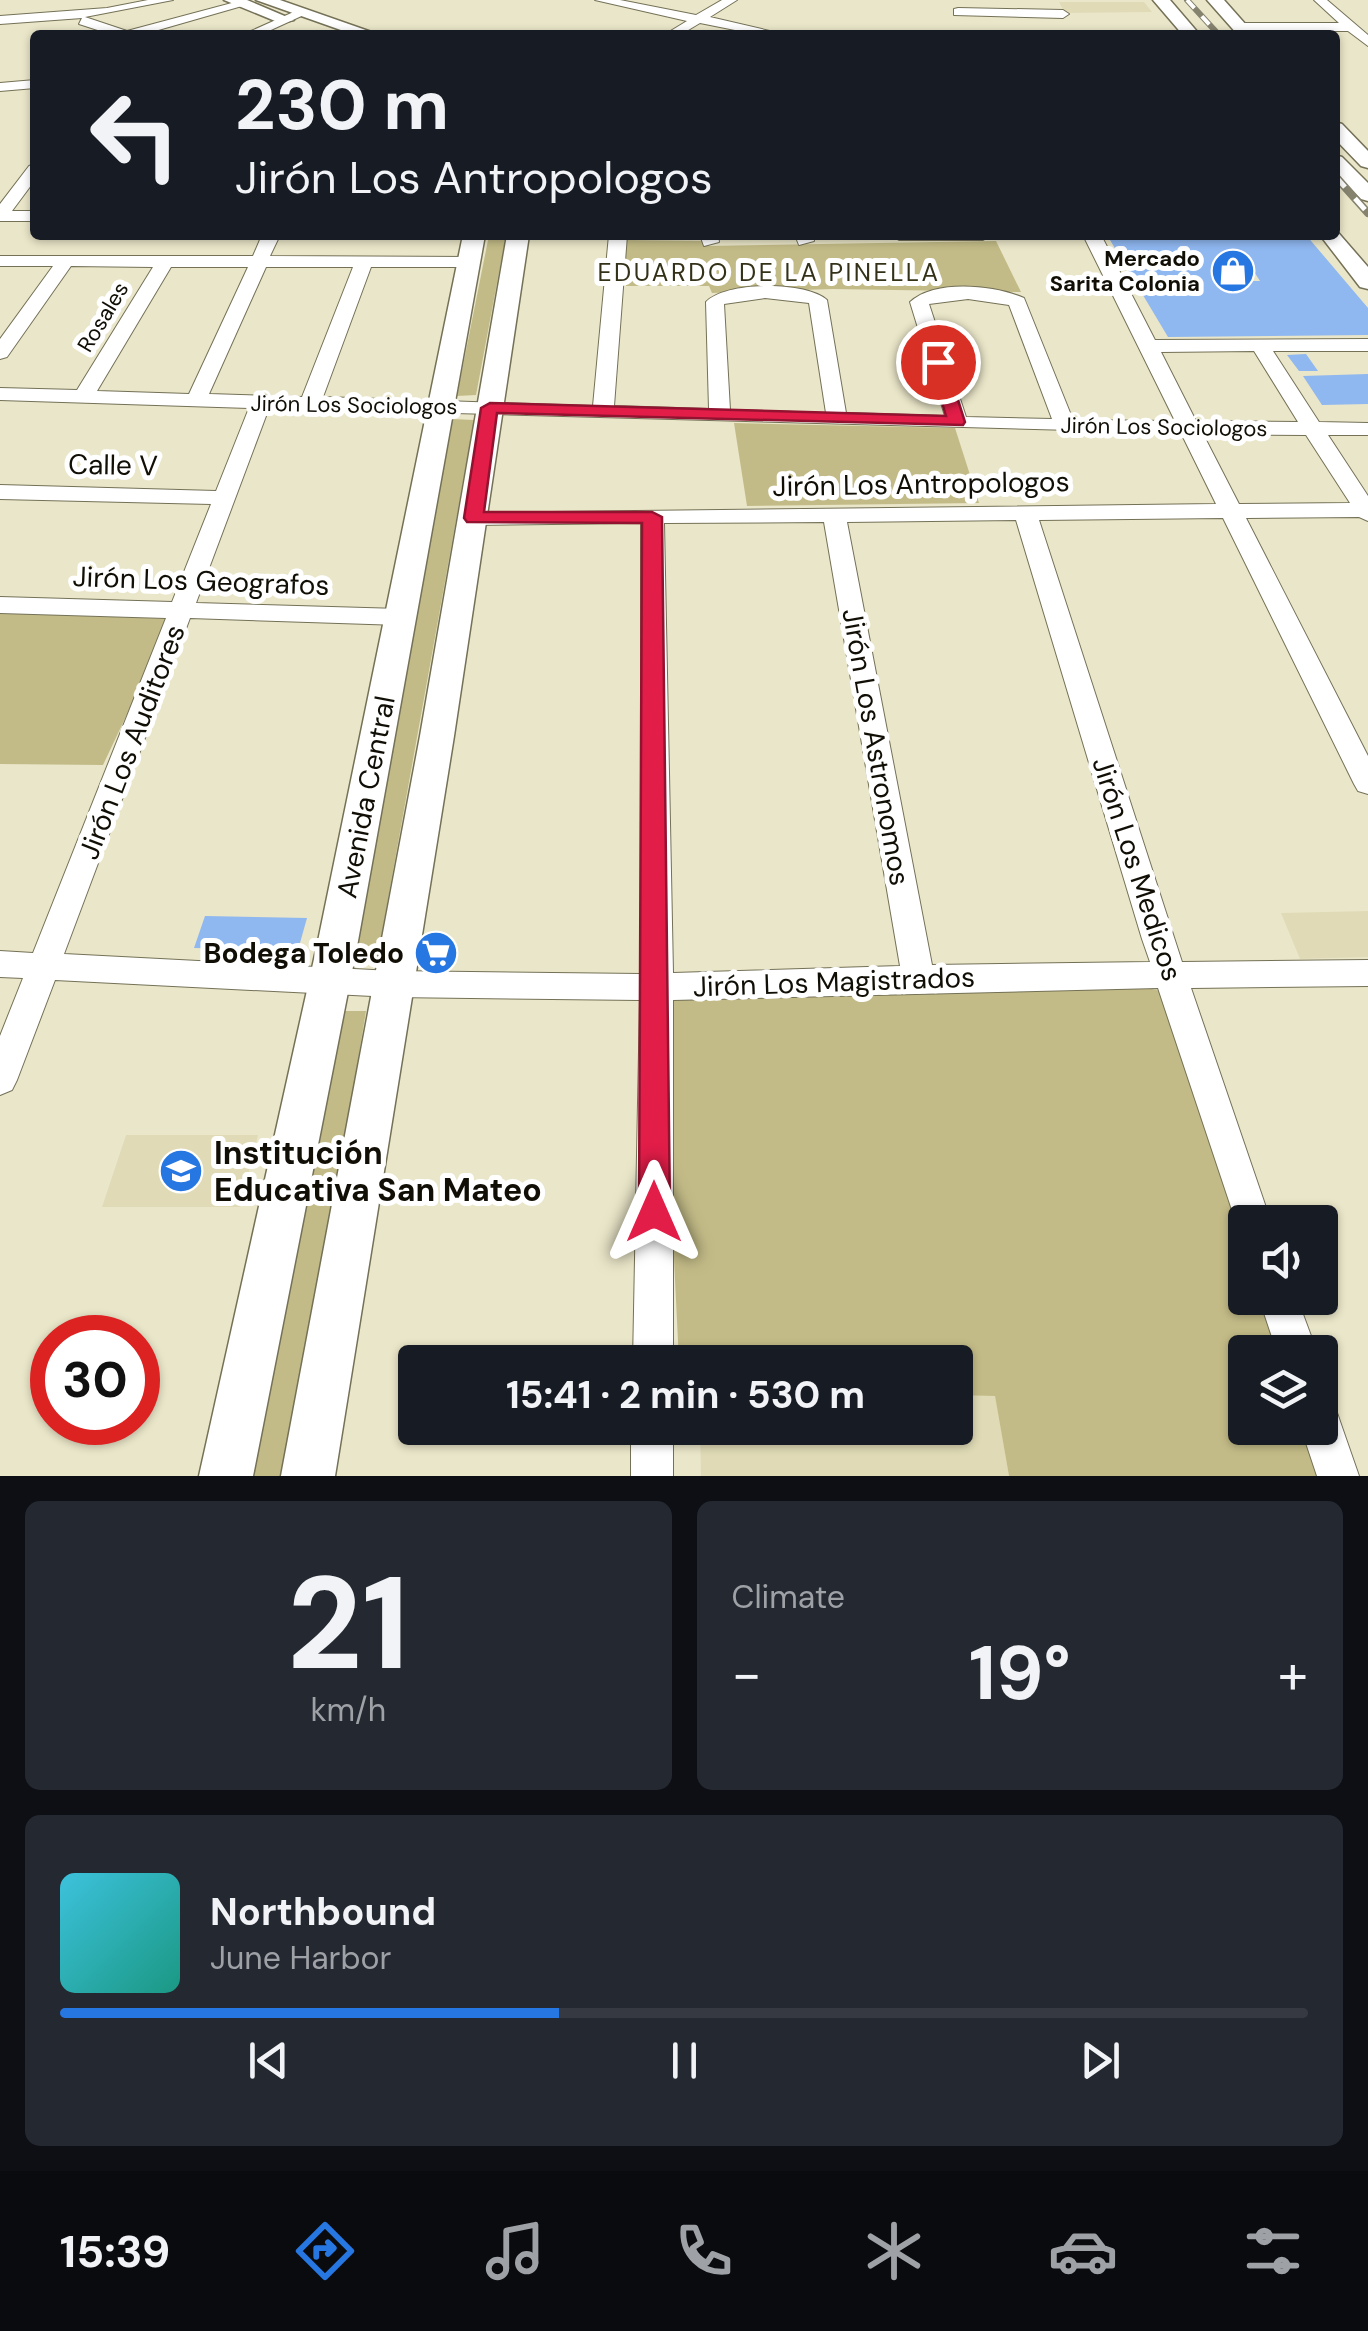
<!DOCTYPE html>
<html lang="en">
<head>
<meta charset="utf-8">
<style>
	body { margin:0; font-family:"DM Sans",sans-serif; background:#242831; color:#f1f3f6; height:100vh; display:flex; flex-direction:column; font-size:38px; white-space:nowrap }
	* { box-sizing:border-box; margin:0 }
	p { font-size:32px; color:#9ea1a6 }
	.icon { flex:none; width:55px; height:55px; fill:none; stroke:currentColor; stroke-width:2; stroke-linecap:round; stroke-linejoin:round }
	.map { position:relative; height:1476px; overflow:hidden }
	.sheet { display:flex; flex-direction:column; gap:25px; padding:25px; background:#0d0f14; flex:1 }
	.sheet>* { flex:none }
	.banner { position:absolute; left:30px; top:30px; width:1310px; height:210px; border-radius:10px; box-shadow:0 2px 8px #0004; background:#171b24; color:#f1f3f6; overflow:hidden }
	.controls { position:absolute; left:1228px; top:1205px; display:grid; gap:20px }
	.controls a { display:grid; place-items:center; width:110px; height:110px; border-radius:10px; background:#171b24; box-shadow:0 2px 8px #0004; font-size:50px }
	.speed { position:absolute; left:30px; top:1315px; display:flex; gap:20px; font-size:50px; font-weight:700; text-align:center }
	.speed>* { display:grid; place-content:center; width:130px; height:130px; border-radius:50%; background:#171b24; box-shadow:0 2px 8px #0004; line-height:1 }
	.speed .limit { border:15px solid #d22; background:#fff; color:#111 }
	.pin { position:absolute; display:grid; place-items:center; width:85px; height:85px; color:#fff; margin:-42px; border:5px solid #fff; border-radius:50%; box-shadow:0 2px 10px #0007 }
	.me { position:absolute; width:110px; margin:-55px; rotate:0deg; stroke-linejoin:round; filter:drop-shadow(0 0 8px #0008) }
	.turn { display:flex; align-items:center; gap:35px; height:210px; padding:0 40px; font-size:45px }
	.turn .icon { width:130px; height:130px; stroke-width:2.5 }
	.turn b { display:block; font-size:70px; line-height:85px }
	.big { font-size:75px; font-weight:700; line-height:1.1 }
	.sheet .tile { flex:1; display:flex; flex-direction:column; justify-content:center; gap:15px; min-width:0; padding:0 35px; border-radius:15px; background:#242831 }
	.sheet .dial { align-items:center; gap:0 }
	.dial b { font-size:130px; line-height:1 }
	.song { display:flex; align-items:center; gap:30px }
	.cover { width:120px; height:120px; border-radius:15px; background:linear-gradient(135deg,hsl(190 70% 55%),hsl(170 70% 35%)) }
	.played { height:10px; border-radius:5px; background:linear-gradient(90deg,#2777e2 40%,#363941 40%) }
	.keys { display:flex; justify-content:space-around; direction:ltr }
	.heat { display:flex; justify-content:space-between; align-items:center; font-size:55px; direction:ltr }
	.sheet .tiles { flex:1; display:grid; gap:25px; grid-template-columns:1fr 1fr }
	.tile:last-child { grid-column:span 2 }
	.trip { position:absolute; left:398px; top:1345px; width:575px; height:100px; border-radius:10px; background:#171b24; box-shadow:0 2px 8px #0004; font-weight:700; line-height:100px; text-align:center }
	.tab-bar { display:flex; height:160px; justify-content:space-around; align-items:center; background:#090b0e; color:#9ea1a6 }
	.tab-bar .icon { width:70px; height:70px }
	.tab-bar .on { color:#2777e2 }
	.tab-bar b { font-size:45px; color:#f1f3f6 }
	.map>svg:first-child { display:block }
	.built { fill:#e0dbb6 }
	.green { fill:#c3bb87 }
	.building { fill:#8fb7f0; fill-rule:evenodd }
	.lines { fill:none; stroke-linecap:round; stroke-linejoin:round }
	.minor-casing { stroke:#747157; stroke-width:2 }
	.major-casing { stroke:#747157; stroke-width:3 }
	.minor { fill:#fff; fill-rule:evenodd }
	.major { fill:#fff; fill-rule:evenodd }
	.rail-far1-casing { stroke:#85826e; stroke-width:6 }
	.rail-casing { stroke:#85826e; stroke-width:8 }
	.rail-far1 { stroke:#fff; stroke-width:4; stroke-dasharray:11; stroke-linecap:butt }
	.rail { stroke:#fff; stroke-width:5; stroke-dasharray:15; stroke-linecap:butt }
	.route { fill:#e11d48; stroke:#92132f; stroke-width:2.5 }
	.labels { text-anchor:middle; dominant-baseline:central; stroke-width:10; stroke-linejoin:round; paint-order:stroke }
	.far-poi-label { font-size:22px; font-weight:bold; fill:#100e05; stroke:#fff; text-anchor:end }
	.far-street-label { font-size:22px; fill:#100e05; stroke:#fff }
	.far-neighbourhood-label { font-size:25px; letter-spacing:2.5px; fill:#343119; stroke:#fff }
	.street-label { font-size:28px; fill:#100e05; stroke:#fff }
	.poi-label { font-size:28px; font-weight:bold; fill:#100e05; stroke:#fff; text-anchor:end }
	.near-poi-label { font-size:32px; font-weight:bold; fill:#100e05; stroke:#fff; text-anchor:start }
</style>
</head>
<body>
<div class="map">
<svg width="1368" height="1476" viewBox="0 0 1368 1476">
	<rect width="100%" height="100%" fill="#eae6c9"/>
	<path class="built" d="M1059,2H1144L1152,12L1065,13Z
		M1368,911V957L1300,959L1281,913Z
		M126,1135H258L240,1207H102Z
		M955,1395H995L1009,1476H701L700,1428H955Z"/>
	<path class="green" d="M489,235H506L476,395L457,396Z
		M624,240L705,241L707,246L996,241L1021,292L833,289L712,293L709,286H626Z
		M452,419L474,420L379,949L353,945Z
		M734,423L955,428L979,503L747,506Z
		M0,613L172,619L103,765L0,764Z
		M1147,988L1161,991L1245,1235V1298H1265L1283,1352H1245V1428H1308L1324,1476H1009L995,1396L955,1395V1362H679L662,1013L674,992Z
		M340,1011H366L290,1476H254Z"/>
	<path class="building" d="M1107,235H1306L1368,308V335L1168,337ZM1222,267H1251L1260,281H1231Z
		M1306,354L1318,371H1299L1287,355Z
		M1368,374V404L1322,405L1303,376Z
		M205,916L307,918L298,950L194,948Z"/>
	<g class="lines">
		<g class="minor-casing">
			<path id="minor" d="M148,0H173L85,17L127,31L243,0L249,4L141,35H113L79,24L82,18L0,24V16L107,8Z
				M595,0H620L696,15L722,0H737L710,17L787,35H760L700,23L680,35H664L687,21Z
				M1314,0H1327L1368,35V46L1348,31H1239L1233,27L1239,23H1339Z
				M958,8L1063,10L1069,14L1063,18L954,15V9Z
				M298,10L308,13L260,35H242Z
				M35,80V88L0,91V83Z
				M35,164V180L12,211H35V221H0V204L29,166Z
				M262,235H280L270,256L470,257L479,262L470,267H371L323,397L593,406L609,235H627L614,406L709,409L706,302C726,281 806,281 827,300L846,413L945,416L910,302C935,279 994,285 1024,298L1073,420L1175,421L1083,235H1101L1155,340L1368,339V351H1273L1319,422L1368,423V435H1328L1368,496V521L1359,517L1246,518L1368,756V794L1358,791L1354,784L1223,518L1039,520L1182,962L1368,960V986L1191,988L1271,1222H1245V1236L1240,1234L1158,988L673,1000V1362H633L640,1000L392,997L55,980L17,1080L12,1090L0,1095V1036L23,978L0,977V951L33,953L166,618L0,613V597L172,602L211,504L0,499V485L216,491L249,408L0,400V388L77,390L153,267L71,266L7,357L0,359V339L53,266H0V256H253ZM171,267H248L189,394L97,391ZM266,267H353L302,397L209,394ZM765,298L809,303L826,413L730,410L724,304ZM968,299L1009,305L1052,419L966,417L929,304ZM1254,351L1298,422L1196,421L1161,352ZM269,408L1181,433L1216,504L466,513L462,518L474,525L641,523V974L392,971L64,954L190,618L400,625L413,617L400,609L196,603ZM1203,434L1306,435L1350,503L1239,504ZM1016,520L1142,939L1150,962L932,965L847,522ZM824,522L900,966L673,973L664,523Z
				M700,235H718L719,242L704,246Z
				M795,235H813L814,241L799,245Z
				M890,235H992L983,240H899Z
				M1259,1298H1297L1317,1352H1277Z
				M1320,1401L1335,1407L1359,1476H1317L1301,1428H1320Z
				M631,1428H673V1476H631Z"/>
		</g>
		<g class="major-casing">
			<path id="major" d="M224,0H247L294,20L280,23Z
				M256,0H280L380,35H355Z
				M1153,0H1170L1200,35H1183Z
				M1207,0H1224L1255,35H1238Z
				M1335,122L1342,124L1368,151V168L1361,166L1335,139Z
				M1335,155L1342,157L1368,183V201L1361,199L1335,173Z
				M1335,229L1368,267V289L1360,287L1320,235H1335Z
				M463,235H485L358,941L253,1476H199L318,941Z
				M507,235H529L454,736L335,1476H281L420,736Z"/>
		</g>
		<use href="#minor" class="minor"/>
		<use href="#major" class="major"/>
		<g class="rail-far1-casing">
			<path id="rail-far1" d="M1187,0L1219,35"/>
		</g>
		<g class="rail-casing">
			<path id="rail" d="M1335,176L1368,213"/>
		</g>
		<use href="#rail-far1" class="rail-far1"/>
		<use href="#rail" class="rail"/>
	</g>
	<path class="route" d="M938,357L946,362L965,422L963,425L497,413L484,512H652L662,517L670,1212L665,1222L654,1226L644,1222L639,1212L642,523L467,522L464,518L481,408L490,403L946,416L930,362Z"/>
	<defs>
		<g id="shop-disc" transform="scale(2.25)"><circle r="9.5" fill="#2777e2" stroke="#fff"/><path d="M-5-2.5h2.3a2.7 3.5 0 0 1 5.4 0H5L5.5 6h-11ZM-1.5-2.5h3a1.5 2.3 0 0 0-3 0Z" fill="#fff"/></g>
		<g id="supermarket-disc" transform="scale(2.25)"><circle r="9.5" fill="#2777e2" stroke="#fff"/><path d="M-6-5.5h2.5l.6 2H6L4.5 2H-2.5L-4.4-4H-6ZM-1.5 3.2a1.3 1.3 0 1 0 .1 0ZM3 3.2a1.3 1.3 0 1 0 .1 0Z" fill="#fff"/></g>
		<g id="school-disc" transform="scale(2.25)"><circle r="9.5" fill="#2777e2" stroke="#fff"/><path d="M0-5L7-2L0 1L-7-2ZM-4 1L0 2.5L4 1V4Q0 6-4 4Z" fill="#fff"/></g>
	</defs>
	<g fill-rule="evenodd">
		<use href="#shop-disc" x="1233" y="271"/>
		<use href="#supermarket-disc" x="436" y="953"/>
		<use href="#school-disc" x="181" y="1171"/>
	</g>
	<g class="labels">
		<g class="far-poi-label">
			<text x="1200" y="258">Mercado<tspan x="1200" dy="25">Sarita Colonia</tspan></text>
		</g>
		<g class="far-street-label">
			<text transform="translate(103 317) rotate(-59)">Rosales</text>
			<text transform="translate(354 405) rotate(1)">Jirón Los Sociologos</text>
			<text transform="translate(1164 427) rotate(1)">Jirón Los Sociologos</text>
		</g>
		<g class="far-neighbourhood-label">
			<text x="769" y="272">EDUARDO DE LA PINELLA</text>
		</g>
		<g class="street-label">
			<text transform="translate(113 465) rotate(1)">Calle V</text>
			<text transform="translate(921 484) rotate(-1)">Jirón Los Antropologos</text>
			<text transform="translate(201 581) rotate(2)">Jirón Los Geografos</text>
			<text transform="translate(132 742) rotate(-69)">Jirón Los Auditores</text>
			<text transform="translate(876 747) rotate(80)">Jirón Los Astronomos</text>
			<text transform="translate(366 797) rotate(-79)">Avenida Central</text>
			<text transform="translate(1137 869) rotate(72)">Jirón Los Medicos</text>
			<text transform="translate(834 982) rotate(-2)">Jirón Los Magistrados</text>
		</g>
		<g class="poi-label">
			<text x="404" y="953">Bodega Toledo</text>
		</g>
		<g class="near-poi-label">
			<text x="214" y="1153">Institución<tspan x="214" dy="37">Educativa San Mateo</tspan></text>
		</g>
	</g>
</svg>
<div class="controls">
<a><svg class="icon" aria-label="sound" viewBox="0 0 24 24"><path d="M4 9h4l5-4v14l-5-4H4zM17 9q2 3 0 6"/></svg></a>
<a><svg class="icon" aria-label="layers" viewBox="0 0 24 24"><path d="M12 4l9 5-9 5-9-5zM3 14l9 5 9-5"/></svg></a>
</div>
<div class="speed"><div class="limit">30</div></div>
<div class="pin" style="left:938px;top:362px;background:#d93025"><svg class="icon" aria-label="arrive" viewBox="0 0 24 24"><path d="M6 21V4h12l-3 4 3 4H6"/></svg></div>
<svg class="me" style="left:654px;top:1212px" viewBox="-20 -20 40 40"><path d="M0-17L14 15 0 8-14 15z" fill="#e11d48" stroke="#fff" stroke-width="4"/></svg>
<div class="trip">15:41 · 2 min · 530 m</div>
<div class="banner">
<div class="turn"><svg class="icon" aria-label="left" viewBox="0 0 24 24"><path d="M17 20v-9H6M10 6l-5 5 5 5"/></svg><div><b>230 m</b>Jirón Los Antropologos</div></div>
</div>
</div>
<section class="sheet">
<div class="tiles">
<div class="tile dial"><b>21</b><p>km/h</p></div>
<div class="tile"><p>Climate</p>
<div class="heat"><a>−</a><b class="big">19°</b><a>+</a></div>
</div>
<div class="tile">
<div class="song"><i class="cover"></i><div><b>Northbound</b><p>June Harbor</p></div></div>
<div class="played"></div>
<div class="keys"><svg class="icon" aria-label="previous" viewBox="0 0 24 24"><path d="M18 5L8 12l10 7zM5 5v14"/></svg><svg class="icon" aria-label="pause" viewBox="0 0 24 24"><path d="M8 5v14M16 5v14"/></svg><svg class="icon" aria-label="next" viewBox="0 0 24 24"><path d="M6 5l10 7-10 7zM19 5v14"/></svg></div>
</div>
</div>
</section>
<nav class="tab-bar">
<b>15:39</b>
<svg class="icon on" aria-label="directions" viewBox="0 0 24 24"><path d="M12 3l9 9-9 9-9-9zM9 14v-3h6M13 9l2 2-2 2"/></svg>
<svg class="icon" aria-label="music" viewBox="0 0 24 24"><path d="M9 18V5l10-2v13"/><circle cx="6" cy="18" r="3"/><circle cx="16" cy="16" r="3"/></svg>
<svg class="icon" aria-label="phone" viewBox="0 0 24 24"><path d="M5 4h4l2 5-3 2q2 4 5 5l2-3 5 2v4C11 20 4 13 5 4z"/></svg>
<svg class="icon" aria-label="climate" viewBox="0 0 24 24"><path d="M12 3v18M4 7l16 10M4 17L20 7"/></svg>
<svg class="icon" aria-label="car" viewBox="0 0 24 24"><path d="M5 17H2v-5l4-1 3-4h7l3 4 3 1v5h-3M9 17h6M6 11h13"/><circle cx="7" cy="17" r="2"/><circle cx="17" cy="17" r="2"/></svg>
<svg class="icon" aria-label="filters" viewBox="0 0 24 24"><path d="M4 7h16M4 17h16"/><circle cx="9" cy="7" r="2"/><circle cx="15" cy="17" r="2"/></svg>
</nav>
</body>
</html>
